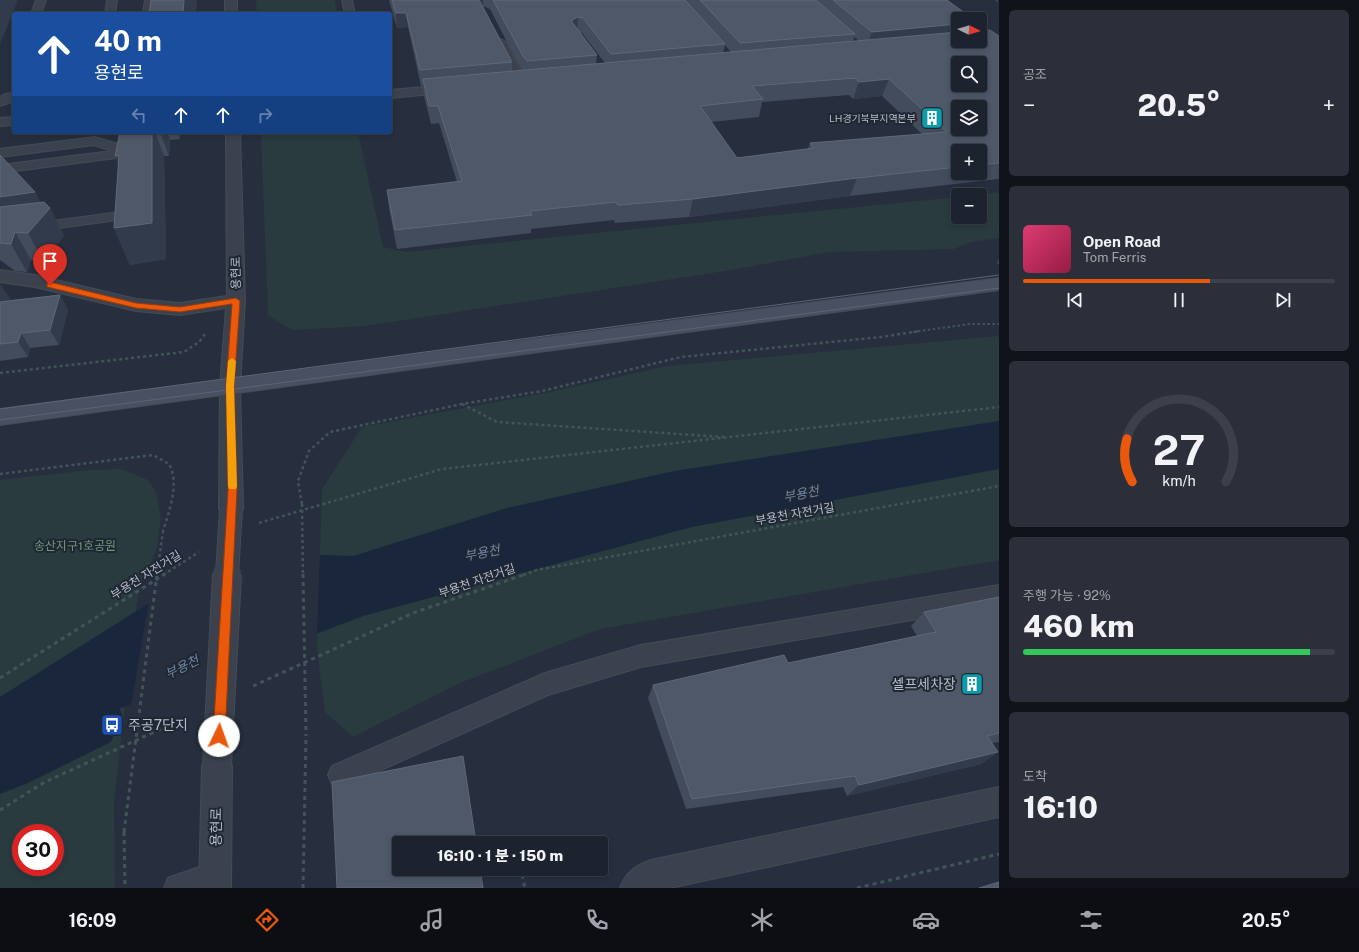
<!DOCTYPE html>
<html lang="ko">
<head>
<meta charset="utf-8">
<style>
	body { margin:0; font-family:"Public Sans","Noto Sans KR",sans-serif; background:#2a2f3a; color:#f1f3f6; height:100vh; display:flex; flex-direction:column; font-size:15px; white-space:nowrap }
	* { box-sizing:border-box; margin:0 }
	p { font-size:13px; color:#a0a4aa }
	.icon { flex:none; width:22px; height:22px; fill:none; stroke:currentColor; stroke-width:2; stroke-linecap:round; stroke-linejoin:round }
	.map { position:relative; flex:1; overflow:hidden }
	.drawer { display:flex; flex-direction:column; gap:10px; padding:10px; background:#101319; width:360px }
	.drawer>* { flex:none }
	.hud { position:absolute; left:12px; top:12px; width:380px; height:122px; border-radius:4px; box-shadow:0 2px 6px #0003,0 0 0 1px #3b404a; background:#1a4fa0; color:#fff; overflow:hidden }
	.needle { width:26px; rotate:95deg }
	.controls { position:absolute; left:951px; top:12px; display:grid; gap:8px }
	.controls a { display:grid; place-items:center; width:36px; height:36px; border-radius:4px; background:#1d232e; box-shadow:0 2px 6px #0003,0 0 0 1px #3b404a; font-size:20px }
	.speed { position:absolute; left:12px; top:824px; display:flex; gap:8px; font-size:20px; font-weight:700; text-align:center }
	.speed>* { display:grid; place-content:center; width:52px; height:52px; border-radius:50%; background:#1d232e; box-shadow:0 2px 6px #0003,0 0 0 1px #3b404a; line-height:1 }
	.speed .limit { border:6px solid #d22; background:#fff; color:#111 }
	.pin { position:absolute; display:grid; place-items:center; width:34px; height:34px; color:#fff; margin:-41px -17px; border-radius:50% 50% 50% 0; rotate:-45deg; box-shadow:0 0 4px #0007 }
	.pin .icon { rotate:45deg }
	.me { position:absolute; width:44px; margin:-22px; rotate:3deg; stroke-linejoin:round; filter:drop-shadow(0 0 3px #0008) }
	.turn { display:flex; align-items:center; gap:14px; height:84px; padding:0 16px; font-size:18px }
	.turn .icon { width:52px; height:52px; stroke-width:2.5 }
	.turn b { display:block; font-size:28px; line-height:34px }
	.lanes { display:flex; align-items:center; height:38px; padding:0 16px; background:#0003; justify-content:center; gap:20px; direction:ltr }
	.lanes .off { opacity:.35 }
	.big { font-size:30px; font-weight:800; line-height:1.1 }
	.drawer .widget { flex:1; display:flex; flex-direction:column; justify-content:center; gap:6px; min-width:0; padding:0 14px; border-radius:6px; background:#2a2f3a }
	.drawer .dial { align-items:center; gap:0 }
	.dial svg { height:104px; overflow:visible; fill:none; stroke:#3b404a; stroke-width:7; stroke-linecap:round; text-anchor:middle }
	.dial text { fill:#f1f3f6; stroke:none }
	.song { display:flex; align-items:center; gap:12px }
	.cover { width:48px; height:48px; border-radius:6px; background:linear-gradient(135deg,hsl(340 70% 55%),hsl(340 70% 35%)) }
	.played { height:4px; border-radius:2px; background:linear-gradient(90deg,#ea580c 60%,#3b404a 60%) }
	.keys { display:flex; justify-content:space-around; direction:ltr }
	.heat { display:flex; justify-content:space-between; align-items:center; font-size:22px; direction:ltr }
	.charge { height:6px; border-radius:3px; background:linear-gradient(90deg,#34c759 92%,#3b404a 0) }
	.trip { position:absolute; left:392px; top:836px; width:216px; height:40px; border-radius:4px; background:#1d232e; box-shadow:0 2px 6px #0003,0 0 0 1px #3b404a; font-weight:800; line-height:40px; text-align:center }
	.tabs { display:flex; height:64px; justify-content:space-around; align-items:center; background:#0c0e12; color:#a0a4aa }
	.tabs .icon { width:28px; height:28px }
	.tabs .current { color:#ea580c }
	.tabs b { font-size:18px; color:#f1f3f6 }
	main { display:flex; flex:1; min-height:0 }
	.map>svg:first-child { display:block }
	.green { fill:#293b3f; fill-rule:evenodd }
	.water { fill:#1a263c }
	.pier { fill:#272f3e }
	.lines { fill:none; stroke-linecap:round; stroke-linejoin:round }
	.river { fill:#1a263c; fill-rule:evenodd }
	.service-casing { stroke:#444b57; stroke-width:2 }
	.minor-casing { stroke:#444b57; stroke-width:2 }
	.secondary-casing { stroke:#444b57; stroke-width:2 }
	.path-far3 { stroke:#425457; stroke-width:1.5; stroke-dasharray:2 2; stroke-linecap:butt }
	.path-far2 { stroke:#425457; stroke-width:2; stroke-dasharray:2.5 2.5; stroke-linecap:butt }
	.path-far1 { stroke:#425457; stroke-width:2.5; stroke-dasharray:3 3; stroke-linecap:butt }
	.path { stroke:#425457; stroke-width:3; stroke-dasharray:4 4; stroke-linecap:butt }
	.service { fill:#3b424e; fill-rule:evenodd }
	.minor { fill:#3b424e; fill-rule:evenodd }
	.secondary { fill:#495061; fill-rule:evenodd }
	.tram { stroke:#5d6575; stroke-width:1 }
	.minor-bridge-far1-casing { stroke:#444b57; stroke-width:24; stroke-linecap:butt }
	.minor-bridge-casing { stroke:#444b57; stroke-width:30; stroke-linecap:butt }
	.path-bridge-far1 { stroke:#425457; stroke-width:2.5; stroke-dasharray:3 3; stroke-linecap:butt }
	.path-bridge { stroke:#425457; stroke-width:3; stroke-dasharray:4 4; stroke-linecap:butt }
	.minor-bridge-far1 { stroke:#3b424e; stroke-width:22 }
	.minor-bridge { stroke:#3b424e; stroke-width:28 }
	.wall { fill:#424c5c; fill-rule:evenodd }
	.shaded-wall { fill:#323b4b }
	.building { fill:#4e5868; stroke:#5f6877; fill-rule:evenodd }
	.route { fill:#ea580c; stroke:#983908 }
	.slow { fill:#f59e0b }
	.labels { text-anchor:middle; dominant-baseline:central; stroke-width:4; stroke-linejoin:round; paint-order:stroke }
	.far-poi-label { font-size:10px; fill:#b7bdc9; stroke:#1f2733; text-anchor:end }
	.street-label { font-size:12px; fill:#b7bdc9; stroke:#1f2733 }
	.park-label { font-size:12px; fill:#70987b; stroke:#1f2733 }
	.water-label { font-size:13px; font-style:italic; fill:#7285a5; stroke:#1f2733 }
	.near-poi-label { font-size:14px; fill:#b7bdc9; stroke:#1f2733; text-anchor:end }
	.near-street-label { font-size:14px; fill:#b7bdc9; stroke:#1f2733 }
</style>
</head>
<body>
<main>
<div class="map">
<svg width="999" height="888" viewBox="0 0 999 888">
	<rect width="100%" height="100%" fill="#272f3e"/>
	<path class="green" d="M256,0H335L337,14H257Z
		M261,132H358L383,247L406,252L958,197V217H980V195H974L999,192V238L970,242L954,249L829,252L725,271L365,326L292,330L268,315Z
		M999,336V560L600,629L460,683L353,737L325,712L317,649L322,489L362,427L555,391L667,366Z
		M121,469L148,480L156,492L161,518L157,548L138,592L114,802L115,888H0V480L90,470ZM21,833H55V867H21Z"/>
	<path class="water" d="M999,421V469L692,527L363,616L0,754V697L230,552L353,556L507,508L674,471Z"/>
	<path class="pier" d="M230,551L320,553L317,635L131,706L149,601Z"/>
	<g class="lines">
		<path class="river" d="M84,677L111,688L122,715L111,742L28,783L0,794V715Z"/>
		<g class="service-casing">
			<path id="service" d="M36,0H46L41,14H31Z
				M107,0H117L115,14H105Z
				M145,0H155L153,14H143Z
				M342,0H352L355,14H345Z
				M501,39L506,42L521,72L529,82L527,84H519L510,73L496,42Z
				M448,85L452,86L454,89L452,92L390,98V90Z
				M14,93V101L0,106V97L5,94Z
				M14,117V125L0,126V118Z
				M127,132H139L137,144L128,153L116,158L0,173V165L112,151L94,145L0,157V149L95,137L121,145L125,142Z
				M120,212L125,213L127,216L125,219L0,236V228Z
				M999,585V605L641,667L548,695L341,788L332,784L328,775L332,766L545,673L641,645Z
				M216,861L226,865L230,875L226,885L218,888H164L168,878Z"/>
		</g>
		<g class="minor-casing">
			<path id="minor" d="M225,0H237V14H225Z
				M226,132H240L245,301L240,386L243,509L239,516L231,519L223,516L219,509L220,386L226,308L180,315L136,311L35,287L0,282V270L35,275L136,299L180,303L227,296Z
				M217,751L227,756L232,766L231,888H199L202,766L207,756Z
				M999,787V817L670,888H620C626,872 635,866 651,860Z"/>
		</g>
		<g class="secondary-casing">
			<path id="secondary" d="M999,278V290L0,425V409Z"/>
		</g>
		<path class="path-far3" d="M996,0L999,3"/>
		<path class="path-far2" d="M913,332L970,324H999"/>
		<path class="path-far1" d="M0,373L184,352L199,342L205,334
			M462,404L497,422L724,437
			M0,474L153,455L169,464C180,484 169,511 163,531
			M302,504L298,481L309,451L330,432L462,404L542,391L681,357L881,337L920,331
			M259,523L442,469L999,407
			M163,575L199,552
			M523,575L537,570L999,486"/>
		<path class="path" d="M0,678L165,574
			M253,686L413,613L526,574
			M0,810L45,782L187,717
			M124,832L125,888
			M522,875L525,888
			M303,888L306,734
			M857,888L999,854"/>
		<use href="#service" class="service"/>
		<use href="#minor" class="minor"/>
		<use href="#secondary" class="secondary"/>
		<path class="tram" d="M0,409L999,275
			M0,420L999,288"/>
		<g class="minor-bridge-far1-casing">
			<path id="minor-bridge-far1" d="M227,575L231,509"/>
		</g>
		<g class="minor-bridge-casing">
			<path id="minor-bridge" d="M217,766L227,574"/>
		</g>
		<path class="path-bridge-far1" d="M302,504L303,575
			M157,575L163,531"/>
		<path class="path-bridge" d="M303,574L306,734
			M124,832L157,574"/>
		<use href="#minor-bridge-far1" class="minor-bridge-far1"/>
		<use href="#minor-bridge" class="minor-bridge"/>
	</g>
	<path class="wall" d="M389,0H947L958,19V41L999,36V179L850,196L689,217L615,223L614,220L531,229V233L397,249L389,208L387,190L457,182L439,123L431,124L424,96L423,86H421L408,27L397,28ZM483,6L490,9L522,71L512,72V62ZM579,32L582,33L605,63L596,64L597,55ZM854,37L859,41L853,42ZM725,45L731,52L723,53ZM849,95L853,99L882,96L922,134L810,143L808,149L737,158L711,122L759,117L762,102ZM958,151H980V173H958Z
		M120,132H181L180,139L170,140L169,156H164L166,259L130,265L114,228L118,165L115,156Z
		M0,155L35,192L40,202L50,208L64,236L43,261L31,260L27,272L15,271L0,260Z
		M999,259V265L997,263Z
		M0,285L11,300L60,295L68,310L59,345L30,348L28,357L0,361Z
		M999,597V742L992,743L998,752L981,764L847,796L843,787L686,809L648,698L653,685L788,663L917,636L911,626L924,612Z"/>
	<path class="shaded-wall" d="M0,0H18L0,44Z
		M184,0H197L196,14H183Z
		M477,0H483V6L478,11Z
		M396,13H406L408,27L397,28Z
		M578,17L577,32L572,22V20Z
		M958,24V39L866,47L872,32Z
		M889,79L882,96L853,99L859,82Z
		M152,132H155L164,156L166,259L130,265L114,228Z
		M160,132H168L170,140L169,156Z
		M177,132H181L180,139Z
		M115,156H119L129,192Z
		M857,178L850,196L689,217L693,199Z
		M35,192L46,213L50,208L64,236L43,261L28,233L0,226V197Z
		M15,232L31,260L27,272L11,244Z
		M1,285L11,300L0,313V287Z
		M60,295L68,310L59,345L50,330Z
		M21,333L30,348L28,357L18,342Z
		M998,752L981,764L847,796L859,785Z"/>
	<path class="building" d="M151,0H184L183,14H149Z
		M392,0H479L512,62L420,70L406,13H396Z
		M493,0H685L725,44L611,54L583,18L578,17L572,20V22L597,55L527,61L523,56Z
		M700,0H816L855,34L740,43Z
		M833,0H947L973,19H958V24L872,32Z
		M990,30L999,36V163L980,165V151H958V167L857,178L693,199L618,205L616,202L530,211L532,215L395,230L387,190L462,181L438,106H429L423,79L958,32V41H980V31ZM958,63H980V85H958ZM855,78L859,82L889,79L947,132L810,143L814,148L737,158L700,106L763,99L752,86ZM958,107H980V129H958Z
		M120,132H152V223L114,228L119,156H115Z
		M0,155L35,192L0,197Z
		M44,202L50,208L28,233L15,232L11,244L0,243V207Z
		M60,295L50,330L21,333L18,342L0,344V302Z
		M999,597V733L987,736L998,752L859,785L855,776L692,799L653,685L784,655L788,663L936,632L924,612Z
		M463,756L476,843H399V869H480L483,888H337L332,782Z
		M999,882V888H979Z"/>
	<path class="route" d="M50,282L136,303L180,307L236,298L240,301L234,386L237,490L225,736L223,740L219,741L215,740L213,736L228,490L226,386L232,304L180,312L136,308L47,287V283Z"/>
	<path class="slow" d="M232,358L236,361L234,386L237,486L236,489H229L228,486L226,386L228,361Z"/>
	<defs>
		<g id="building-square" transform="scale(1.15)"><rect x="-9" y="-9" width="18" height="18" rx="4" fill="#0f9aa8" stroke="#1f2733"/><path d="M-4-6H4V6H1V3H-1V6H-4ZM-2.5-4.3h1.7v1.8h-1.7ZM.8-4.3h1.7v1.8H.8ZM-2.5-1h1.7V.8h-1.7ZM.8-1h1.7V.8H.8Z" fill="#fff"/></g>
		<g id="bus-square" transform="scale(1.15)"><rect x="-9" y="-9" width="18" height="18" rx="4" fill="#1a4fb4" stroke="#1f2733"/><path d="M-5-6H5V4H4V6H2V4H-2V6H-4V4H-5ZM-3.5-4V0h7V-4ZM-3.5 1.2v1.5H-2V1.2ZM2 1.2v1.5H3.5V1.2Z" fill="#fff"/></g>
	</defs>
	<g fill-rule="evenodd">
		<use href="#building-square" x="932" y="118"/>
		<use href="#building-square" x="972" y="684"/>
		<use href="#bus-square" x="112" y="725"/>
	</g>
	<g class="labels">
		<g class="far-poi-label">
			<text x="916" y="118">LH경기북부지역본부</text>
		</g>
		<g class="street-label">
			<text transform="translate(236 273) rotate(-91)">용현로</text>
			<text transform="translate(795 514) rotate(-10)">부용천 자전거길</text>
			<text transform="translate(146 575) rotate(-32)">부용천 자전거길</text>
			<text transform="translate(477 581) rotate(-19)">부용천 자전거길</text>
		</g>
		<g class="park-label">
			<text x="75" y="546">송산지구1호공원</text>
		</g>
		<g class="water-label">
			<text transform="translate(801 494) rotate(-11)">부용천</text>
			<text transform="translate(482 553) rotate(-11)">부용천</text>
			<text transform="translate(182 667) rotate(-26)">부용천</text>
		</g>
		<g class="near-poi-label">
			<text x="956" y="684">셀프세차장</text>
			<text x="128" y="725" text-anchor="start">주공7단지</text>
		</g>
		<g class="near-street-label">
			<text transform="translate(216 827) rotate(-89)">용현로</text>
		</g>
	</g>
</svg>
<div class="controls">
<a><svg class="needle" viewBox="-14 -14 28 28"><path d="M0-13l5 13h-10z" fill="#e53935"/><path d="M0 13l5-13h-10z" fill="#a0a4aa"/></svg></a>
<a><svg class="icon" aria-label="search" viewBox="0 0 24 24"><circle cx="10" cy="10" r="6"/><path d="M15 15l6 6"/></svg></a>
<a><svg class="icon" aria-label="layers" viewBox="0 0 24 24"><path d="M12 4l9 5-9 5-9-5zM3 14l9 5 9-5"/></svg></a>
<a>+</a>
<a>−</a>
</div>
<div class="speed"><div class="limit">30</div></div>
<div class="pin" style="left:50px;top:285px;background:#d93025"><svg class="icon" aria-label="arrive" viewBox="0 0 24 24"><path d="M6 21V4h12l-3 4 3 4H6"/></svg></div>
<svg class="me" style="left:219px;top:736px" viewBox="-20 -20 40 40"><circle r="19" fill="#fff"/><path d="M0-13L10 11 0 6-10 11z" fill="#ea580c"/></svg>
<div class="trip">16:10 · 1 분 · 150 m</div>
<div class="hud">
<div class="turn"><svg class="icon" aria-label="ahead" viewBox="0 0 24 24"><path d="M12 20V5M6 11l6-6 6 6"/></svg><div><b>40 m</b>용현로</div></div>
<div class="lanes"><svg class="icon off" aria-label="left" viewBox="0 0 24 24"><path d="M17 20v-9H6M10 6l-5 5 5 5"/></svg><svg class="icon" aria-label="ahead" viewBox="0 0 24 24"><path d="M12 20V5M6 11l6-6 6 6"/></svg><svg class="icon" aria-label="ahead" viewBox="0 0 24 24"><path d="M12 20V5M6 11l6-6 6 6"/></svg><svg class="icon off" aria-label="right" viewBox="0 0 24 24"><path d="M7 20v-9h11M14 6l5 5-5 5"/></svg></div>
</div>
</div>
<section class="drawer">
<div class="widget"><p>공조</p>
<div class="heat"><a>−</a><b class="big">20.5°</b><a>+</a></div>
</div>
<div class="widget">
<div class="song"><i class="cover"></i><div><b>Open Road</b><p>Tom Ferris</p></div></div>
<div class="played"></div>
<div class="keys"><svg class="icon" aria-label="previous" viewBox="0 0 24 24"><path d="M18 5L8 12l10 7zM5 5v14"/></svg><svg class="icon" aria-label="pause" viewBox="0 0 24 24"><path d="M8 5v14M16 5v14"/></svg><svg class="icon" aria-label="next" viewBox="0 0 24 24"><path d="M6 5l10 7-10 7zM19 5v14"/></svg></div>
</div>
<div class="widget dial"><svg viewBox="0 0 100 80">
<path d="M14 69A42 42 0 1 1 86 69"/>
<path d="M14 69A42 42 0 0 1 10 36" stroke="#ea580c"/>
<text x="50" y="56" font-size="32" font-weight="700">27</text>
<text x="50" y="72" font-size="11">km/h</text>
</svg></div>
<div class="widget"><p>주행 가능 · 92%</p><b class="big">460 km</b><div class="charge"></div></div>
<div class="widget"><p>도착</p><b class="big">16:10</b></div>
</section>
</main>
<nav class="tabs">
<b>16:09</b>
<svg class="icon current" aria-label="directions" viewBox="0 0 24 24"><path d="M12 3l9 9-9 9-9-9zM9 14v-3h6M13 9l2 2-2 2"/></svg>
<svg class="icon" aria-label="music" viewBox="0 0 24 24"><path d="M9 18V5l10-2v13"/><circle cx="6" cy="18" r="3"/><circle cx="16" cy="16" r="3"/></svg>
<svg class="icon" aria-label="phone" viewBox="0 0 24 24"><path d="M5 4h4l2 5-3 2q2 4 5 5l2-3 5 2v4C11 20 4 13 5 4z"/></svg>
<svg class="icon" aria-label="climate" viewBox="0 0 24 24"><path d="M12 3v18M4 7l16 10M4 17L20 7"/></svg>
<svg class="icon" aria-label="car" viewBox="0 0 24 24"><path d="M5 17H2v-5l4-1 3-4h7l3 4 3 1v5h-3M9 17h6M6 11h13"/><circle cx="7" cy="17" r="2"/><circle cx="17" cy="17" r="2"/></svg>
<svg class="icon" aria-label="filters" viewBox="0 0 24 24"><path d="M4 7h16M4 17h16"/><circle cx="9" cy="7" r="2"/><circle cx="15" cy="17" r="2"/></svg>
<b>20.5°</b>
</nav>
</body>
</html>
